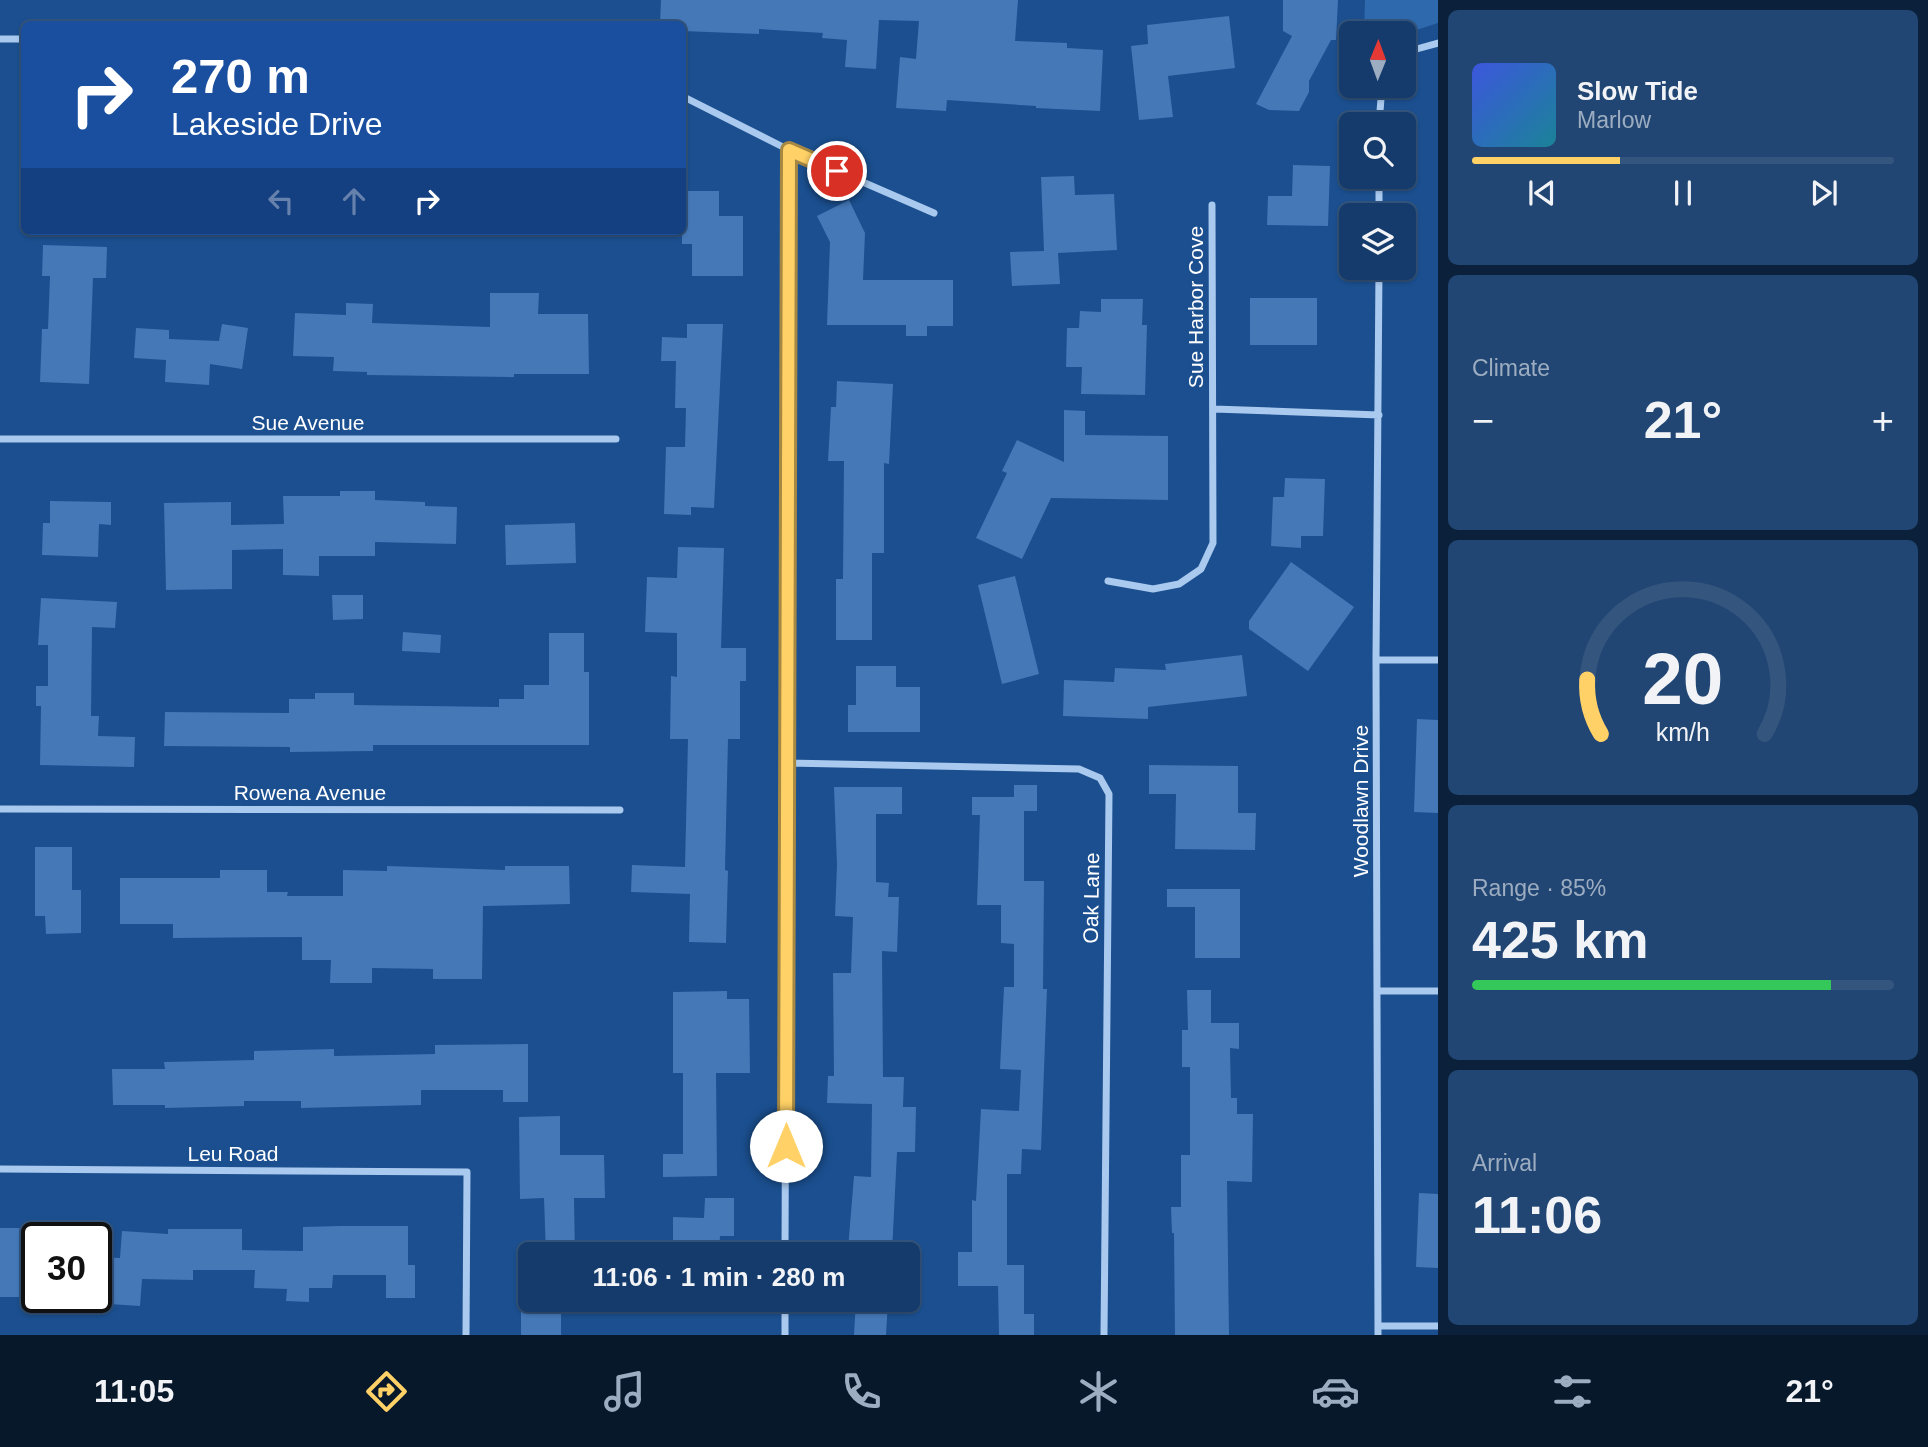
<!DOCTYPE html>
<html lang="en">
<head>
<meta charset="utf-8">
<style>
	body { margin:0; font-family:Arial,sans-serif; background:#214673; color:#f1f3f6; height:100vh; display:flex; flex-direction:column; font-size:26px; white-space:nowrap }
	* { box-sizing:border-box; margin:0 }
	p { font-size:23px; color:#9dadc1 }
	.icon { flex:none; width:38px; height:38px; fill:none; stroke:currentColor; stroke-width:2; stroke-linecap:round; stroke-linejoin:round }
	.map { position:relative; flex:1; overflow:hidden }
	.sheet { display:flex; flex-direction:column; gap:10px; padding:10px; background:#0b203b; width:490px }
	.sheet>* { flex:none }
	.banner { position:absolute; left:21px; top:21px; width:665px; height:214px; border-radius:10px; box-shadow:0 2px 5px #0004,0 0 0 2px #33557e; background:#1a4fa0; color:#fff; overflow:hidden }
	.needle { width:46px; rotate:1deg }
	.buttons { position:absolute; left:1339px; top:21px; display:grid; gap:14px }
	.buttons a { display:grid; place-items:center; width:77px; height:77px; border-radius:10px; background:#143b6b; box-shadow:0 2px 5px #0004,0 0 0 2px #33557e; font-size:35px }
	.speed { position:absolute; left:21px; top:1222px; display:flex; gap:14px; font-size:35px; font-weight:700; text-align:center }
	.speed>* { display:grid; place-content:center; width:91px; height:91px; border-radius:50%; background:#143b6b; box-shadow:0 2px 5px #0004,0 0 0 2px #33557e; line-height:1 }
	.speed .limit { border:4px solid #111; border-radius:10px; background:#fff; color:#111 }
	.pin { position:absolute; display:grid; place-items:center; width:60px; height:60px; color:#fff; margin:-30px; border:4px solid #fff; border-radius:50%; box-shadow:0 2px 7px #0007 }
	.me { position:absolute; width:77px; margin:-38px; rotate:0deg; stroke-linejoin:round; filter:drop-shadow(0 0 5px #0008) }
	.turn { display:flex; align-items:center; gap:24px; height:147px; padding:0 35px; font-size:32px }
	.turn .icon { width:91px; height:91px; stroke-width:2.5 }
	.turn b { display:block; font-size:49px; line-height:60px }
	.lanes { display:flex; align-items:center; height:66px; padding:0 35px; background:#0003; justify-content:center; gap:35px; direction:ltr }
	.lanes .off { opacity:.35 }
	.big { font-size:52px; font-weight:800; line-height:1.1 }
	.sheet .widget { flex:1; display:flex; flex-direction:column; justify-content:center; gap:10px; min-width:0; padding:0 24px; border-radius:10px; background:#214673 }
	.sheet .dial { align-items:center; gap:0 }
	.dial svg { height:182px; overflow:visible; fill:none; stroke:#33557e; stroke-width:7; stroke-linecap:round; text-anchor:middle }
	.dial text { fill:#f1f3f6; stroke:none }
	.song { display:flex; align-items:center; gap:21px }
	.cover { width:84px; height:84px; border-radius:10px; background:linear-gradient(135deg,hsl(230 70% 55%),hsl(190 70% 35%)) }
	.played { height:7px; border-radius:4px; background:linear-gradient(90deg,#ffd166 35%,#33557e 35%) }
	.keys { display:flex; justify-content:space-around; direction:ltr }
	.heat { display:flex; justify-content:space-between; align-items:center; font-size:38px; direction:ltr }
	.charge { height:10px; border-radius:5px; background:linear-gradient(90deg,#34c759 85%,#33557e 0) }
	.trip { position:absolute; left:518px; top:1242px; width:402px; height:70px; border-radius:10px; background:#143b6b; box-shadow:0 2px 5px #0004,0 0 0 2px #33557e; font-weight:800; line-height:70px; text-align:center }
	.tabs { display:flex; height:112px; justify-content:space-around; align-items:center; background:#08182b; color:#9dadc1 }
	.tabs .icon { width:49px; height:49px }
	.tabs .on { color:#ffd166 }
	.tabs b { font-size:32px; color:#f1f3f6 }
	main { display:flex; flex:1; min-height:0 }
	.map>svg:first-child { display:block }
	.green { fill:#2e69ad }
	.building { fill:#4478b7 }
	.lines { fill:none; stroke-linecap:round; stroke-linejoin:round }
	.minor { stroke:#a9c9ee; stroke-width:7 }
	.route-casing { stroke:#a68842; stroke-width:18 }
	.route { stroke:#ffd166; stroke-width:12 }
	.labels { text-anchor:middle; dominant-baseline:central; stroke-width:5; stroke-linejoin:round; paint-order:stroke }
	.street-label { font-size:21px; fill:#fff; stroke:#1b4f8f }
</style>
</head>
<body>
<main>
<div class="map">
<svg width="1438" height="1335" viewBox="0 0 1438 1335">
	<rect width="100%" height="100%" fill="#1b4f8f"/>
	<path class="green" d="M1365,0H1438V23L1404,34L1364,33Z"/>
	<path class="building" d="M661,0H1018L1015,41L1067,43V48L1103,50L1100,111L1036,108V106L947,100L946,111L896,108L900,57L916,59L919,21L879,20L876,69L845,67L847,40L822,38L823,33L759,29V34L682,31V24H660Z
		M1283,0H1338L1336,40H1331L1309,81V92L1299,111L1269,110L1256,104L1292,36L1283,31Z
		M1229,16L1235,68L1168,76L1173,117L1139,120L1131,46L1148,44L1147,25Z
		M1293,165L1330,166L1328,226L1267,225L1268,196H1292Z
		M1074,176L1075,195L1114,194L1117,250L1058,253L1060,284L1012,286L1010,252L1044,251L1041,177Z
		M682,191H719V216H743V276H692V244H682Z
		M849,200L865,233L863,280H953V326H927V336H906V325H827L830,242L817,216Z
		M43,245L107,247L106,278H93L89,384L40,382L42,329H48L50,276H42Z
		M490,293H539L538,314H588L589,374H514V377L367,375V372L333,371L334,357L293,356L295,313L346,315V303L373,304L372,323L490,327Z
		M1250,298H1317V345H1250Z
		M1101,299H1143L1142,325H1147L1145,395L1081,394L1082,367H1066L1067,328H1079L1080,311L1101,312Z
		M222,324L248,328L242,369L210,364L209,385L165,382L166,360L134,358L136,328L169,330V339L219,341Z
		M687,324H723L714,508L691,507V515L664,514L666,447H685L686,408H675L676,361H661L662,337L687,338Z
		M837,381L893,384L889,464L884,463V553H872V640H836V579H843L844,461H828L831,407H836Z
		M1064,410L1085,411V435L1168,436V500L1051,498L1022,559L976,538L1007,473L1002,471L1017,440L1064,462Z
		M1285,478L1325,479L1323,536H1301V548L1271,546L1273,497H1284Z
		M340,491H375V500L425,502V506L457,507L456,544L375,542V556H319V576L283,575V549L232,550V589L166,590L164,503L231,502V525L284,524L283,496H340Z
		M50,501L111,502V525L99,524L98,557L42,555L43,523H50Z
		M575,523L576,563L506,565L505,525Z
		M678,547L724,548L721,648H746V681H740V739H728L725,870L728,871L726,943L689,942L690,894L631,892L632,865L685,867L688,739H670L671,676L677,677V633L645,632L647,577L677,578Z
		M1291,562L1354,607L1308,671L1249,629V621Z
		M1015,576L1039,674L1002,684L978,585Z
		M332,595H363V619L333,620Z
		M41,598L117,602L115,628L92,627L91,716H99L98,736L135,737L134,767L40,765L41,706H36V686H48V645H38Z
		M403,632L441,635L440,653L402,651Z
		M549,633H584V672H589V745H373V751L290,752V747L164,746L165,712L289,713V699H315V693H354V705L499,707V699H524V685H549Z
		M1242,655L1247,696L1148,707V719L1063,716L1064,680L1114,682L1115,668L1166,670L1165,664Z
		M856,666H896V687H920V732H848V705H856Z
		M1417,719L1438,720V813L1414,812Z
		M1149,765L1238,766V813H1256L1255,850L1175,849L1176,794H1149Z
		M1014,785H1037V811H1024V881H1044L1043,989H1047L1041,1150L1022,1149L1021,1174H1007V1265H1024V1314H1034V1335H999L998,1286H958V1252H972V1200L976,1201L981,1109L1019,1111L1021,1070L1000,1069L1004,987H1014V944L1001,943V905H977L980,815H972V797H1014Z
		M834,787H902V814H876V882L889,883L888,897H899L897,952L882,951L883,1077H904L903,1107H916L915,1152H897L892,1252L848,1249L854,1176L871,1177L872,1104L827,1103L828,1076H834L833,973H851L853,917L835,916L837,865Z
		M35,847H72V890H81V933L46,934L45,916H35Z
		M387,866L505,870V866H569L570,904L483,906L482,979H433V969L372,968V983H330L331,960H302V937L173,938V924H120V878H220V870H267V892H288L287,896H343V870L387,871Z
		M1167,889H1240V958H1195V907H1167Z
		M1187,990H1211V1023H1239V1049L1230,1048L1231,1098H1237V1114H1253L1252,1182L1227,1181L1229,1335H1175L1174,1233H1172L1171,1207H1181V1155H1190V1067H1182V1030H1188Z
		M727,991V999H749L750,1073H716L717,1176L663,1177V1154H683V1073H673V992Z
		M528,1044V1102H503V1090H421V1105L301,1108V1101H244V1106L165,1108V1105H113L112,1069H165L164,1062L254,1060V1051L334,1049V1056L389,1055L435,1054V1045Z
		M560,1116V1155H604L605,1198H574L575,1255H546L544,1198L520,1199L519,1117Z
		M1419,1193L1438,1194V1268L1416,1267Z
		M705,1198H734V1236H720L719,1255H673V1217L704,1218Z
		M340,1226H408V1265H415V1298H386V1275H333L332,1288H309V1302L286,1301L287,1289L254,1288L255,1270H193V1280L142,1279L140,1306L109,1304V1297H96V1257L120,1258L122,1231L168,1234V1229H242V1250L303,1251V1227Z
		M0,1228H37V1287H26V1297H0Z
		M856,1300H888L886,1335H854Z
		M521,1302H561V1335H521Z"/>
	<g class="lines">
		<path class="minor" d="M0,39H24
			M1404,57L1413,50L1438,43
			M682,96L789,150L934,213
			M1379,124L1382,86
			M1379,177V215
			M1214,409L1379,415
			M0,439H616
			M1108,581L1153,589L1179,584L1201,569L1213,543L1212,205
			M1376,660H1438
			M788,763L1079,769L1100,778L1109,794L1104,1335
			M0,809L620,810
			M1378,991H1438
			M0,1169L467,1172L466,1335
			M785,1255L789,150
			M1378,1326H1438
			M785,1335V1300
			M1378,1335L1376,660L1379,268"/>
	</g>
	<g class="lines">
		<g class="route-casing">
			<path id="route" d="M786,1146L789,150L837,171"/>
		</g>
		<use href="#route" class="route"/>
	</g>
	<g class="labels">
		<g class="street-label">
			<text transform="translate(1195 307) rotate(-90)">Sue Harbor Cove</text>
			<text x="308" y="422">Sue Avenue</text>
			<text x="310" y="792">Rowena Avenue</text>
			<text transform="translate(1360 801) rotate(-90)">Woodlawn Drive</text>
			<text transform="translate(1091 898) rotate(-89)">Oak Lane</text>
			<text x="233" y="1153">Leu Road</text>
		</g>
	</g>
</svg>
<div class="buttons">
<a><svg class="needle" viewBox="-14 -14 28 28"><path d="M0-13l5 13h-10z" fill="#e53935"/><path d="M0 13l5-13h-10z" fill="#9dadc1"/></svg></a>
<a><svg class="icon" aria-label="search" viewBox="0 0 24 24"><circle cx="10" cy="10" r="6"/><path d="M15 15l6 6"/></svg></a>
<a><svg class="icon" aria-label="layers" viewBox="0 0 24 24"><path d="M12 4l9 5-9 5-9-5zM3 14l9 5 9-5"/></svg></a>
</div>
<div class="speed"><div class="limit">30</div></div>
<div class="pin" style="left:837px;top:171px;background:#d93025"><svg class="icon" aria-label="arrive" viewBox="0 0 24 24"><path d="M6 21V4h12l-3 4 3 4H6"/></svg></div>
<svg class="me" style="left:786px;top:1146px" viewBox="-20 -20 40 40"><circle r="19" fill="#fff"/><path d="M0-13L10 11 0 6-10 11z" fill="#ffd166"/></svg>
<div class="trip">11:06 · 1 min · 280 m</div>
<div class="banner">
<div class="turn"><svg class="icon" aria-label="right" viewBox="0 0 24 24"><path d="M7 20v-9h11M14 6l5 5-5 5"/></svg><div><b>270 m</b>Lakeside Drive</div></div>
<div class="lanes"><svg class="icon off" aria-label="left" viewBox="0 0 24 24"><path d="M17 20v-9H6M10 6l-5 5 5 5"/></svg><svg class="icon off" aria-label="ahead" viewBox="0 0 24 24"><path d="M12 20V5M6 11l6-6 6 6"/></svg><svg class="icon" aria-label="right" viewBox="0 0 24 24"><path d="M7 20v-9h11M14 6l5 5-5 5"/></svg></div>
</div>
</div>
<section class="sheet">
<div class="widget">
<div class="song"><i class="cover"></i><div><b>Slow Tide</b><p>Marlow</p></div></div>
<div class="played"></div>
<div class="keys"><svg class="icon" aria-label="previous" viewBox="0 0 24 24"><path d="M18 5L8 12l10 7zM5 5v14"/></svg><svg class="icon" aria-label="pause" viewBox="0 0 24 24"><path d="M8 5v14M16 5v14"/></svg><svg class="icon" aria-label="next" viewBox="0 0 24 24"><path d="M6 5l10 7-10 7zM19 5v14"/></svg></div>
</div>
<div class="widget"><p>Climate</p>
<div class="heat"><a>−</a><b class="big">21°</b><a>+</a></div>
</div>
<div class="widget dial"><svg viewBox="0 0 100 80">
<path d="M14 69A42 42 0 1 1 86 69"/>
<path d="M14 69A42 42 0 0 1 8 45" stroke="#ffd166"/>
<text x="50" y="56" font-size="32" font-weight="700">20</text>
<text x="50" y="72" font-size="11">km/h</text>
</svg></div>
<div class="widget"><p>Range · 85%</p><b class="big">425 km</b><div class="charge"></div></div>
<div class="widget"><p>Arrival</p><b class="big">11:06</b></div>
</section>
</main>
<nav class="tabs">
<b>11:05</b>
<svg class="icon on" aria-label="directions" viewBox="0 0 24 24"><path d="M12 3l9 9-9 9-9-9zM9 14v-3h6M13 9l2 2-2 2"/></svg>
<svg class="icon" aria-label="music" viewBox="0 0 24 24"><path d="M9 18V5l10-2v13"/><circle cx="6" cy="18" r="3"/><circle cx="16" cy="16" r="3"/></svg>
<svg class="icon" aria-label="phone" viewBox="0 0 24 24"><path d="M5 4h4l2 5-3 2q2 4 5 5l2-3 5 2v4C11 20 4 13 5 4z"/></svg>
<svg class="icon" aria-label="climate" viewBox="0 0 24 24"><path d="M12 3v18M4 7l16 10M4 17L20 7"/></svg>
<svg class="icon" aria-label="car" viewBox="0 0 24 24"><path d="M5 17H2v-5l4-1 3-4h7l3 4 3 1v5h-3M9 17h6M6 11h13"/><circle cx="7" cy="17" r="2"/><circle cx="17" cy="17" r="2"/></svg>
<svg class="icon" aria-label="filters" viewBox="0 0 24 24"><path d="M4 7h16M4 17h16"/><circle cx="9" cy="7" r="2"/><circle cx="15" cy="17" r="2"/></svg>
<b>21°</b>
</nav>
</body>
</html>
